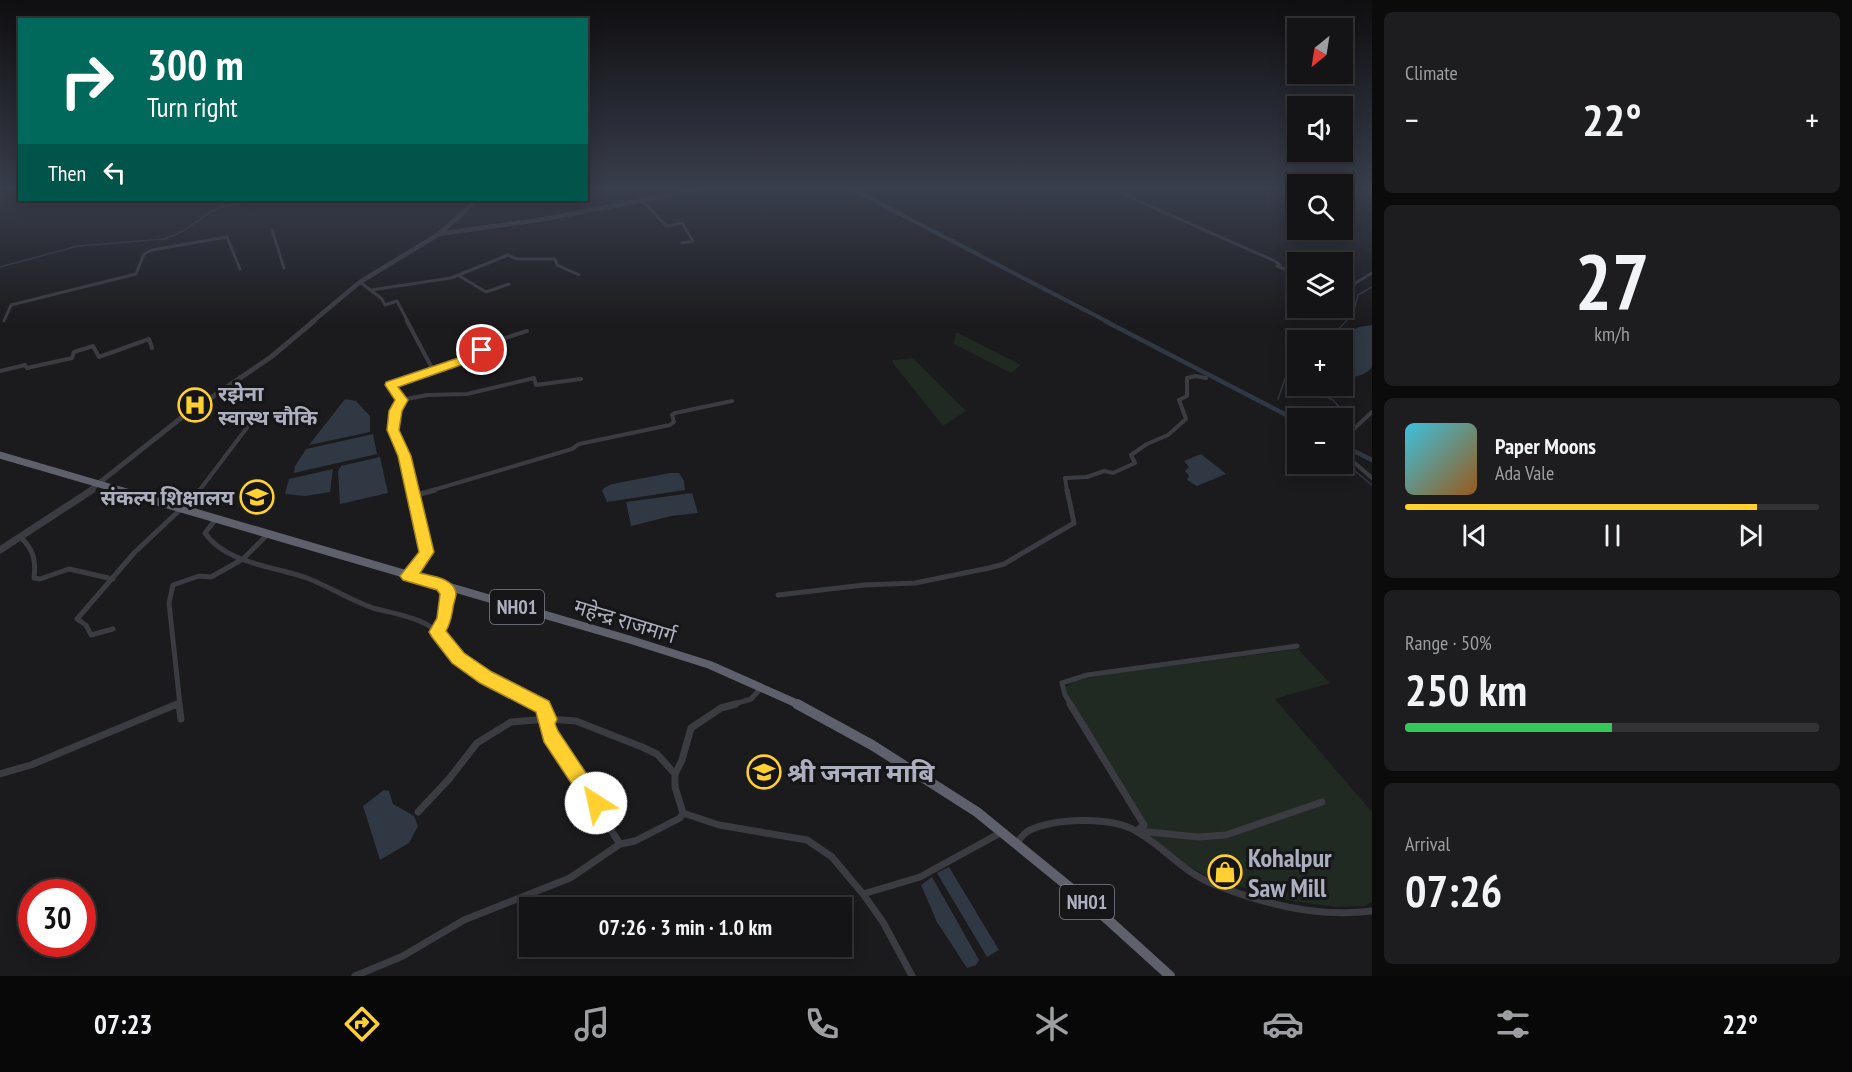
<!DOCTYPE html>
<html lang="en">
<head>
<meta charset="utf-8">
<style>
	body { margin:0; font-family:"PT Sans Narrow","Noto Sans Devanagari",sans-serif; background:#1d1d1f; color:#f1f3f6; height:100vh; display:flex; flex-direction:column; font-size:22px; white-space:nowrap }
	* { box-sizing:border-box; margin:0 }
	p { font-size:20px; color:#9d9ea1 }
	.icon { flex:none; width:33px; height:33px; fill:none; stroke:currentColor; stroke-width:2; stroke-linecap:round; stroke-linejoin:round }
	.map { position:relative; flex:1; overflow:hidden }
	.drawer { display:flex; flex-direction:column; gap:12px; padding:12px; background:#0b0b0c; width:480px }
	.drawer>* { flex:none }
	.guide { position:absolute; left:18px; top:18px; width:570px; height:183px; border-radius:0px; box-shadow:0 3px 15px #0003,0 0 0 2px #333335; background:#00695c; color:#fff; overflow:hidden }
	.needle { width:39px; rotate:210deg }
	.buttons { position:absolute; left:1287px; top:18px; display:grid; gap:12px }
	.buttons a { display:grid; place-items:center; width:66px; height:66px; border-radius:0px; background:#141416; box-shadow:0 3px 15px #0003,0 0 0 2px #333335; font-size:30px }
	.speed { position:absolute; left:18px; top:879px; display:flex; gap:12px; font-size:30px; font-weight:700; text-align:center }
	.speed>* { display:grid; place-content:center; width:78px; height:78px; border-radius:50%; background:#141416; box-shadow:0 3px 15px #0003,0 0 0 2px #333335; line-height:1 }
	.speed .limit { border:9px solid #d22; background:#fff; color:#111 }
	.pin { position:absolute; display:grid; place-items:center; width:51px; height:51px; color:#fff; margin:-26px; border:3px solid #fff; border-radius:50%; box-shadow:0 2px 6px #0007 }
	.me { position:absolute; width:66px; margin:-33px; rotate:325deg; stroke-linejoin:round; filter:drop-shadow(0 0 4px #0008) }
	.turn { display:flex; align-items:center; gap:21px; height:126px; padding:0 30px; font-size:27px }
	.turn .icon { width:78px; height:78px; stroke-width:2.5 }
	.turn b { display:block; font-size:42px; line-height:51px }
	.then { display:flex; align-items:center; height:57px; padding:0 30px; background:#0003; gap:12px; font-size:22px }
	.big { font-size:45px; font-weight:600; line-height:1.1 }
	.drawer .widget { flex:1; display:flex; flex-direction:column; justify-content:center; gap:9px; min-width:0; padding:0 21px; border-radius:9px; background:#1d1d1f }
	.drawer .dial { align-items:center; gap:0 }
	.dial b { font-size:78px; line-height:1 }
	.song { display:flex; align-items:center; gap:18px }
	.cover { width:72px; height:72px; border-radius:9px; background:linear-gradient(135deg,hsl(190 70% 55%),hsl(30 70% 35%)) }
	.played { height:6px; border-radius:3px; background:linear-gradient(90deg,#ffd030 85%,#333335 85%) }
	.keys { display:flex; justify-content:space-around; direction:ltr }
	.heat { display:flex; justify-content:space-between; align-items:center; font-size:33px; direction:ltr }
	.charge { height:9px; border-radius:4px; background:linear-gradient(90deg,#34c759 50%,#333335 0) }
	.trip { position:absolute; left:519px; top:897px; width:333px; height:60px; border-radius:0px; background:#141416; box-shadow:0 3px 15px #0003,0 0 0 2px #333335; font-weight:600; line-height:60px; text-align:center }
	.dock { display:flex; height:96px; justify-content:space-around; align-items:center; background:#080809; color:#9d9ea1 }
	.dock .icon { width:42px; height:42px }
	.dock .active { color:#ffd030 }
	.dock b { font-size:27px; color:#f1f3f6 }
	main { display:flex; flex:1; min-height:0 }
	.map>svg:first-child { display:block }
	.green { fill:#202922 }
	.water { fill:#2f3843 }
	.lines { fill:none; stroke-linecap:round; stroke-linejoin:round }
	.stream { stroke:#2f3843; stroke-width:1.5 }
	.canal-far1 { stroke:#2f3843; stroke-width:4 }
	.canal { stroke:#2f3843; stroke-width:4.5 }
	.river { stroke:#2f3843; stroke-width:6 }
	.minor-far3 { stroke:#3b3b42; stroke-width:3 }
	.minor-far2 { stroke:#3b3b42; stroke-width:4 }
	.minor-far1 { stroke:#3b3b42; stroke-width:5 }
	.minor { stroke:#3b3b42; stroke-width:7 }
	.tertiary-far2 { stroke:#3b3b42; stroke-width:4.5 }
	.tertiary-far1 { stroke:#3b3b42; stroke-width:5 }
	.tertiary { stroke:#3b3b42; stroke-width:7 }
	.trunk-far2 { stroke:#5e606b; stroke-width:7 }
	.trunk-far1 { stroke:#5e606b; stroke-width:8 }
	.trunk { stroke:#5e606b; stroke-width:10 }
	.route { fill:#ffd030; stroke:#a6871f; stroke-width:1.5 }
	.labels { text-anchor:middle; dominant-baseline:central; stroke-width:6; stroke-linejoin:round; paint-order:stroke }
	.shield { fill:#161518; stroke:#7f818c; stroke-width:1.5 }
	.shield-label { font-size:20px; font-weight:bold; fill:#acafbe }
	.poi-label { font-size:21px; font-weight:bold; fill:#acafbe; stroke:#161518; text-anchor:start }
	.street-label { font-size:21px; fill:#acafbe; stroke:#161518 }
	.near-poi-label { font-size:26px; font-weight:bold; fill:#acafbe; stroke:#161518; text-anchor:start }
</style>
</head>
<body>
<main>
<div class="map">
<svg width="1372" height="976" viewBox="0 0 1372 976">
	<rect width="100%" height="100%" fill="#1b1a1d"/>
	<path class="green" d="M956,332L1021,365L1011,373L954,344Z
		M913,358L966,411L943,426L892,362L893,360Z
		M1298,649L1330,683L1275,699L1372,812V902L1364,906L1337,907L1292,901L1234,885L1208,877L1189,866L1153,839L1068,696L1065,687L1076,681L1102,675Z"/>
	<path class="water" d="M1372,325V367C1365,376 1354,378 1343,376V369L1356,375L1343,367L1342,340H1334L1359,327Z
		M345,399L356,401L370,416V432L309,445Z
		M373,434L377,454L294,473L295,466L306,449Z
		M1201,454L1225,473L1226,474L1197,486L1187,480L1189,476L1185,471L1189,467L1184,461Z
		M380,457L388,493L340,504L338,471L341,466Z
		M333,469L330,492L305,496L285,494L289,479Z
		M670,473H679L684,481L685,490L607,502L602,491L604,488L612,484Z
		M692,493L698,513L671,516L631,526L626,502Z
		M384,790L389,791L393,804L414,816L418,826L409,843L380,860L363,806Z
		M949,867L999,950L987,957L937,873Z
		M932,877L979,960L976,965L967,968L937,922L921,885Z"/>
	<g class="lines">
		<path class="stream" d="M0,267L78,246L165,239L183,231L213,210L233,203
			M1328,340L1353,314L1358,295L1372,287
			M1285,379L1298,385
			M1303,386L1333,400L1340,408L1337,418
			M1278,399L1285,379L1293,370L1287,360L1298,357
			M1342,461L1372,485"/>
		<path class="canal-far1" d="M850,188L1108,322"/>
		<path class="canal" d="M1105,321L1298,421
			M1342,445L1372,460"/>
		<path class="river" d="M233,203L246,200"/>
		<path class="minor-far3" d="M633,188L641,199
			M1122,188L1119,191L1136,200L1275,261L1280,265L1277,266L1298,275
			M641,199L666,226L682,223L693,241L682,243
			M272,230L284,268
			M458,275L486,292L509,284
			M360,282L382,299L385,305L397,301L408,322
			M371,290L451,278L508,255L517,259H555L557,265L579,275
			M1342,291L1372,273
			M4,321L11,305L136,274L144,254L152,250L227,237L240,269"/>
		<path class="minor-far2" d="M407,321L433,370
			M0,371L25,365L27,368L72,358L74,352L93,346L99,357L149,339L152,348
			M402,400L427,395L467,394L534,378L536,385L581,379
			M1342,440L1372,412
			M1342,452L1372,478
			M199,491L252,421
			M412,491C410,480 408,469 404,458C398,434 386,425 402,400L391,385L471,357L493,342L527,331
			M430,491L572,449L579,444L670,425L674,422L672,415L675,413L732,401
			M1067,491L1065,478L1087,477L1104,471L1113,473L1135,463L1131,455L1147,444L1168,435L1186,419L1179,400L1187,396V378L1196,376L1206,378"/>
		<path class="minor-far1" d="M413,496L435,490
			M184,510L200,490
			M216,519L205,533C226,564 274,566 307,578C330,587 350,600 373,608C391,613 409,615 426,624C444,633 452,652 467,665C488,683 514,693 538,705
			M20,537C34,549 36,561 34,578L40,579L69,569L113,579
			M408,576L422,561L426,552L412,490
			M778,595L864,585L915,583L989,568L1004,564L1074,523L1067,490
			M113,629L91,635L86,625L77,619L135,552L181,509
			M438,632L445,618L448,593L444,588
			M174,705L179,703
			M180,705L169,603L173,585L199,576L211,577L243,559L267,535
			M731,705L751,699L761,688
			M1071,705L1065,695L1062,683L1087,675L1297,646"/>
		<path class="minor" d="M179,704L181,719
			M1070,704L1144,825L1136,831
			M548,719L576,721L642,747L657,754L675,774V787L683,813L680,818L635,841L620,844L555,743L549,729Z
			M0,774L31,765L177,704
			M675,774L682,760L691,728L721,708L736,704
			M418,812L449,779L477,743L511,722L548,719L542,707L535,704
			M683,813L719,825L807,840L832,857L863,894L920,877L1002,832
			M1139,831L1198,837L1226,835L1322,802
			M1016,844C1020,839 1023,834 1028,831C1054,818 1111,816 1136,831C1163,846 1182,871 1211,883C1260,903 1319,918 1372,911
			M863,894L883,922L912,976
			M355,976L403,956L464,920L570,878L620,844"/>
		<path class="tertiary-far2" d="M439,234L477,200
			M312,322L360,282L439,234L545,219L706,188"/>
		<path class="tertiary-far1" d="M89,491L181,418L271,357L314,321"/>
		<path class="tertiary" d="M0,550L92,490"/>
		<path class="trunk-far2" d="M0,455L123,491"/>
		<path class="trunk-far1" d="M118,490L631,640L710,665L800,705"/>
		<path class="trunk" d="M797,704L872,745L977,812L1095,908L1170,976"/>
	</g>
	<linearGradient id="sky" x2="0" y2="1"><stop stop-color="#0f0e10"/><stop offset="0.58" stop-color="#393e4c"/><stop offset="1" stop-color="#393e4c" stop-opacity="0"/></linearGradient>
	<rect width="1372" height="325" fill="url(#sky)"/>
	<path class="route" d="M482,347L488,350L475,360L398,387L408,400L402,411L399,430L411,456L434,552L420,573C431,576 455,578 456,594C456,598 453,604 453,608C451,618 451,622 446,631L464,653L492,672L549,701L557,719L555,724L558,731L602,797L605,803L602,810L596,813L589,810L544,742L536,712L480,683L452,663L432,637L429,632L437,618L440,594L437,590L403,580L400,576L419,552L398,456L387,430L389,411L395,400L385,385L386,382L467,355Z"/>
	<defs>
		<g id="hospital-ring" transform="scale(1.725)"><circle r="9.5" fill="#161518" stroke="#ffd030" stroke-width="1.5"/><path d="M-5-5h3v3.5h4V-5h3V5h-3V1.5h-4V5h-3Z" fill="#ffd030"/></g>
		<g id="school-ring" transform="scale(1.725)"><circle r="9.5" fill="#161518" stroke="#ffd030" stroke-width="1.5"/><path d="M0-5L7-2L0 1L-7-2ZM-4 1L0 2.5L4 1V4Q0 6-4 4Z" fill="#ffd030"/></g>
		<g id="shop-ring" transform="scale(1.725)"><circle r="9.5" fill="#161518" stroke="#ffd030" stroke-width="1.5"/><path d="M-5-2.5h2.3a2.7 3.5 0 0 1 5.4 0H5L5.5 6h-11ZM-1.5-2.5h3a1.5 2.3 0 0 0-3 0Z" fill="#ffd030"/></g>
	</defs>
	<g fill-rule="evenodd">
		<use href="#hospital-ring" x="195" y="405"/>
		<use href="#school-ring" x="257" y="497"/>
		<use href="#school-ring" x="764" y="772"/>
		<use href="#shop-ring" x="1225" y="872"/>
	</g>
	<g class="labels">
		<g class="shield">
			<rect x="490" y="590" width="54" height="34" rx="4.5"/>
			<rect x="1060" y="885" width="54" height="34" rx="4.5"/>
		</g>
		<g class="shield-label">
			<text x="517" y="607">NH01</text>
			<text x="1087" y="902">NH01</text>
		</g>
		<g class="poi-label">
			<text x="218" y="393">रझेना<tspan x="218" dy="24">स्वास्थ चौकि</tspan></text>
			<text x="234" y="497" text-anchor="end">संकल्प शिक्षालय</text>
		</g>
		<g class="street-label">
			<text transform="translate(625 621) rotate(17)">महेन्द्र राजमार्ग</text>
		</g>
		<g class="near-poi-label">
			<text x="787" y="772">श्री जनता माबि</text>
			<text x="1248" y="857">Kohalpur<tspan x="1248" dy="30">Saw Mill</tspan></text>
		</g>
	</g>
</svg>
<div class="buttons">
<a><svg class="needle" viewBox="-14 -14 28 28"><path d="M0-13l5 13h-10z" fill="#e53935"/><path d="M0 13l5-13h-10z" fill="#9d9ea1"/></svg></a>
<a><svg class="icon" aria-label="sound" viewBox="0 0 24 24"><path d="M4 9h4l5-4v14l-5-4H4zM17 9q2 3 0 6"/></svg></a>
<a><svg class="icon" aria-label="search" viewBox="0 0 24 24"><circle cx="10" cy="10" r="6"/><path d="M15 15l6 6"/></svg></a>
<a><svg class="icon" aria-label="layers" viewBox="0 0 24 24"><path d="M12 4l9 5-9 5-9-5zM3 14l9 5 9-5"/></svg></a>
<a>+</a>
<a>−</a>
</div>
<div class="speed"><div class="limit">30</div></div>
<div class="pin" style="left:482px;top:350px;background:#d93025"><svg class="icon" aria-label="arrive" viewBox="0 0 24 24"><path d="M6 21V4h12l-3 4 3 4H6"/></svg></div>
<svg class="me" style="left:596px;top:803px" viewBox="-20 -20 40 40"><circle r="19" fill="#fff"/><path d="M0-13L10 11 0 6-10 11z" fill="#ffd030"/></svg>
<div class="trip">07:26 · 3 min · 1.0 km</div>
<div class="guide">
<div class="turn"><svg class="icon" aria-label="right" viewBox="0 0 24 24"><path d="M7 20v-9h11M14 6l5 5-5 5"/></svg><div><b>300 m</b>Turn right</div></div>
<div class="then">Then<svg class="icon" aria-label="left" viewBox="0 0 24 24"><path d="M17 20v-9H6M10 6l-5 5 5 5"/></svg></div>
</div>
</div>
<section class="drawer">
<div class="widget"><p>Climate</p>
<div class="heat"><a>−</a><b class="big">22°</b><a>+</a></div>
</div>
<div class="widget dial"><b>27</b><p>km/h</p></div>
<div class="widget">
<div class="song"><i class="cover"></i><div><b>Paper Moons</b><p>Ada Vale</p></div></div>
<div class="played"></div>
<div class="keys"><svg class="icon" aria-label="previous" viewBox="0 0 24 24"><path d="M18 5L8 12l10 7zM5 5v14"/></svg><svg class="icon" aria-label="pause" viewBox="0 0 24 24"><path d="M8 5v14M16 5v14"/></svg><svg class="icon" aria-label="next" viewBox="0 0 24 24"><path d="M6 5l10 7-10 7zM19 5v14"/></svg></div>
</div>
<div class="widget"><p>Range · 50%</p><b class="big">250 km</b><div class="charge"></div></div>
<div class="widget"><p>Arrival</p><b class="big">07:26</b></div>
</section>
</main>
<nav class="dock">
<b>07:23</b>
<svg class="icon active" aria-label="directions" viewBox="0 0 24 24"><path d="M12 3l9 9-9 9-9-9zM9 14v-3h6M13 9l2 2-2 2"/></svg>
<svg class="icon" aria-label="music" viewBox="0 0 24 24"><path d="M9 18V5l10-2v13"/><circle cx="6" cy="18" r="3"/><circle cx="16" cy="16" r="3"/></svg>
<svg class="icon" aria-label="phone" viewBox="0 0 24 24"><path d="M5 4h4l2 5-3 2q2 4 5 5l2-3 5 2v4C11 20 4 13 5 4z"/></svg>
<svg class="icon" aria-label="climate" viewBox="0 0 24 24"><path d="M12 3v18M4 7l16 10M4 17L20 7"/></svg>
<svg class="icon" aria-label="car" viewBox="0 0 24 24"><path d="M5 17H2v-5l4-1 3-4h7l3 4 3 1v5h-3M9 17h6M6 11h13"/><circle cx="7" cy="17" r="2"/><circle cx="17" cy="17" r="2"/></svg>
<svg class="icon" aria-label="filters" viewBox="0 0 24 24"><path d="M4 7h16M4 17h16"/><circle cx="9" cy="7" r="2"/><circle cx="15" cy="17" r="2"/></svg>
<b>22°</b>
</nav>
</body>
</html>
